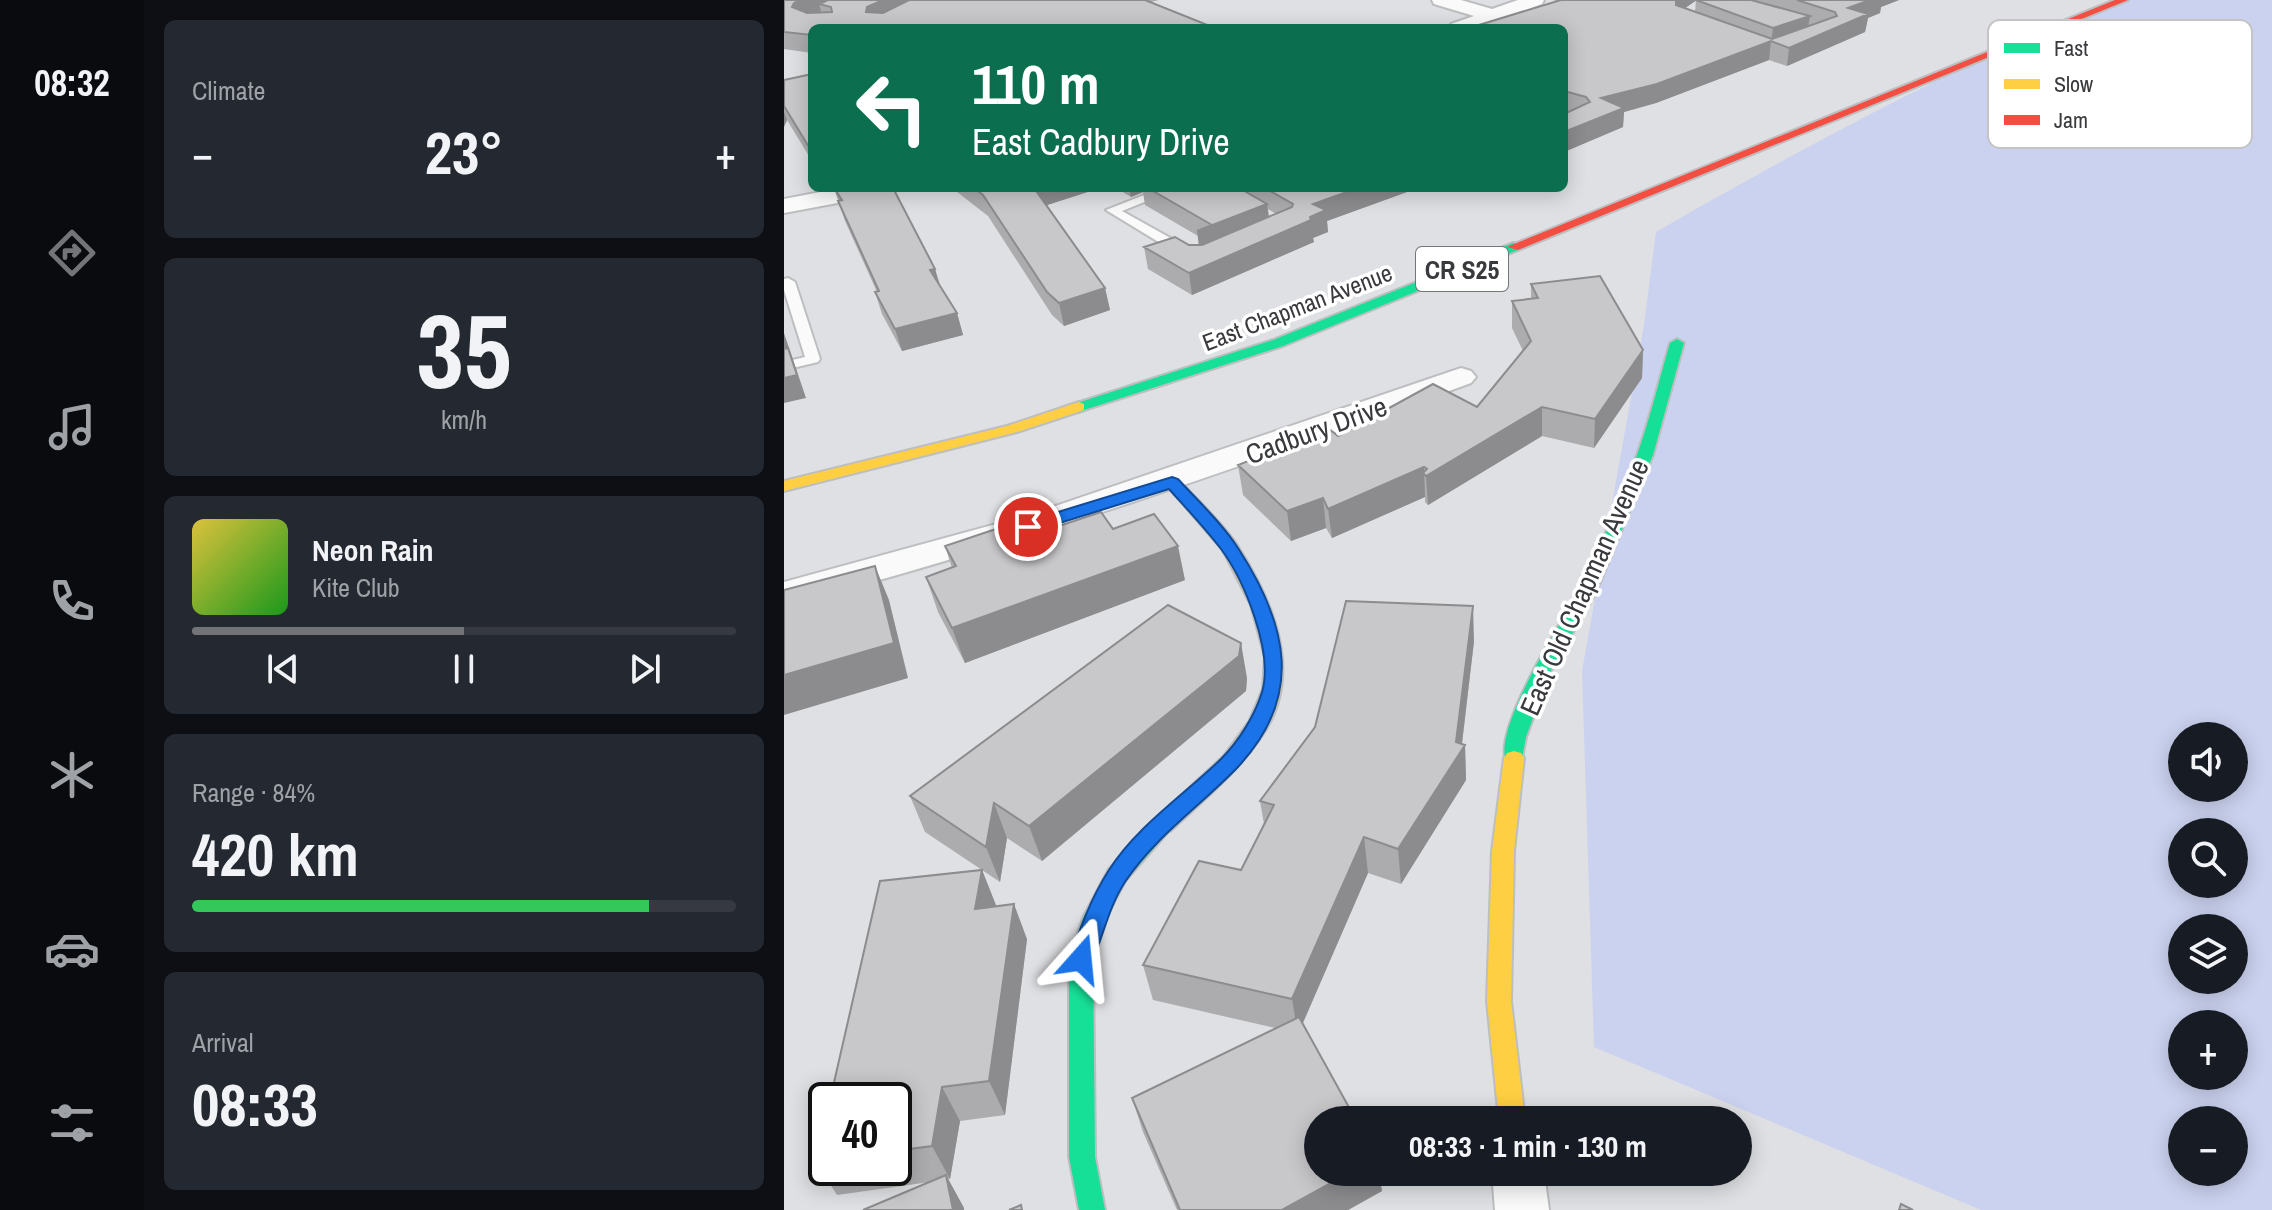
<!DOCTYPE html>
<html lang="en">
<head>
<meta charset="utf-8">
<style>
	body { margin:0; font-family:"Archivo Narrow",sans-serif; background:#242831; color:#f1f3f6; height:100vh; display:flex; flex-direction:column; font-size:30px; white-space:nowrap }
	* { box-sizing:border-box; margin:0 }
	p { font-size:26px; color:#9ea1a6 }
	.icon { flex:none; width:44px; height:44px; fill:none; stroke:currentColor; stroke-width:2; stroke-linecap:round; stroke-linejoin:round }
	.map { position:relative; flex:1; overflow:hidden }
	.panel { display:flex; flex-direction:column; gap:20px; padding:20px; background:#0d0f14; width:640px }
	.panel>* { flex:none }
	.banner { position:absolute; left:24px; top:24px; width:760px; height:168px; border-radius:12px; box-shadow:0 4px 20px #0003; background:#0b6e4f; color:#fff; overflow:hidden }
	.fabs { position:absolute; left:1384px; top:722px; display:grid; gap:16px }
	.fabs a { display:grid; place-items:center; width:80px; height:80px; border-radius:50%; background:#171b24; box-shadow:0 4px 20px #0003; font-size:40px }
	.speed { position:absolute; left:24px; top:1082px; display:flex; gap:16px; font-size:40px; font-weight:700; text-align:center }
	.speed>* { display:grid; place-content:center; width:104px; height:104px; border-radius:50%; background:#171b24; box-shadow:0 4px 20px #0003; line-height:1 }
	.speed .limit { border:4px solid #111; border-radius:12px; background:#fff; color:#111 }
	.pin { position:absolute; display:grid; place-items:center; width:68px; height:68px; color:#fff; margin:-34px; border:4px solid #fff; border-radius:50%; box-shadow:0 2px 8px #0007 }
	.me { position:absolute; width:88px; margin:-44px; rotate:18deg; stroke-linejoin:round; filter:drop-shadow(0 0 6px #0008) }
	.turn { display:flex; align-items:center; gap:28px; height:168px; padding:0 32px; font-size:36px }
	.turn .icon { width:104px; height:104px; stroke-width:2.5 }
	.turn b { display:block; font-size:56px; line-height:68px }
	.big { font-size:60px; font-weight:800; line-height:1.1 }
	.panel .card { flex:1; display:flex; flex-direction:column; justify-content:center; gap:12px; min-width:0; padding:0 28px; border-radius:12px; background:#242831 }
	.panel .dial { align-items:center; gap:0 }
	.dial b { font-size:104px; line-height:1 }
	.song { display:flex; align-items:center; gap:24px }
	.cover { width:96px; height:96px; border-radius:12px; background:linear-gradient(135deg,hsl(50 70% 55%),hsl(120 70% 35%)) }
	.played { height:8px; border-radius:4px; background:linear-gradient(90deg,#737477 50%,#363941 50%) }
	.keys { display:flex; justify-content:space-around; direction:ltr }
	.heat { display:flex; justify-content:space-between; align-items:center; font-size:44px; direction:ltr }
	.charge { height:12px; border-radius:6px; background:linear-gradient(90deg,#34c759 84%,#363941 0) }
	.trip { position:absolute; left:520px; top:1106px; width:448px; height:80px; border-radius:40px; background:#171b24; box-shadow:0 4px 20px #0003; font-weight:800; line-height:80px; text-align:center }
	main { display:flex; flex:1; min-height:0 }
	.dock { display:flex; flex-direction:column; width:144px; justify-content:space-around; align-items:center; background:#090b0e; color:#9ea1a6 }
	.dock .icon { width:56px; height:56px }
	.dock .current { color:#737477 }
	.dock b { font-size:36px; color:#f1f3f6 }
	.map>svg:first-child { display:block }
	.green { fill:#cbd2ef; fill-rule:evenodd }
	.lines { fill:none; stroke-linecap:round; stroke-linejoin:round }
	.lane-casing { stroke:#bdbec0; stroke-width:4 }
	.street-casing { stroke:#bdbec0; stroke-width:4 }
	.fast-casing { stroke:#bdbec0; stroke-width:4 }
	.slow-casing { stroke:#bdbec0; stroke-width:4 }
	.jam-casing { stroke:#bdbec0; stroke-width:4 }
	.lane { fill:#fafafb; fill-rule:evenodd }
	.street { fill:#fafafb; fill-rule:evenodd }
	.fast { fill:#16e098; fill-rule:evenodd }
	.slow { fill:#ffcf43; fill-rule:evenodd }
	.jam { fill:#f24e42; fill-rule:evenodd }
	.wall { fill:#acacaf; fill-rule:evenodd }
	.shaded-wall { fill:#8c8c8e }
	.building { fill:#c8c8cb; stroke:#8c8c8e; stroke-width:2 }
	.route { fill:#1a73e8; stroke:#114b97; stroke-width:2 }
	.labels { text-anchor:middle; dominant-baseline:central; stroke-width:7; stroke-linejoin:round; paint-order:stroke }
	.far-street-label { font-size:24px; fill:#393a3d; stroke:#fff }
	.shield { fill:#fff; stroke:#747577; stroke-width:2 }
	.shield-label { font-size:26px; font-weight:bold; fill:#393a3d }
	.street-label { font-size:28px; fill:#393a3d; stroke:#fff }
	.key { fill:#fff; stroke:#c4c4c5; stroke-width:2 }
	.key-label { font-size:22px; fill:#393a3d }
</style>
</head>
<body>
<main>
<nav class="dock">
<b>08:32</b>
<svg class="icon current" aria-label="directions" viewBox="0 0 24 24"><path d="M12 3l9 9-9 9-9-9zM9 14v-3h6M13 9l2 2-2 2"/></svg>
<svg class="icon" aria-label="music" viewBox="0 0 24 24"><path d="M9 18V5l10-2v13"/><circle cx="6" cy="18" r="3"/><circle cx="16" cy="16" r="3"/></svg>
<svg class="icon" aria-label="phone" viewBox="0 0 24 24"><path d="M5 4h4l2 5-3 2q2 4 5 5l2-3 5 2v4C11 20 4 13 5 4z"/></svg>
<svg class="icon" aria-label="climate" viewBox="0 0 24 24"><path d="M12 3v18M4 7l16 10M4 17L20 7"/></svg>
<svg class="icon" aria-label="car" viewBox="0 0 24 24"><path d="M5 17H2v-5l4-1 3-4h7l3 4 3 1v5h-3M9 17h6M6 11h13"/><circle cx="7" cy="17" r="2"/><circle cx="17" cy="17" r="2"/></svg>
<svg class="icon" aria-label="filters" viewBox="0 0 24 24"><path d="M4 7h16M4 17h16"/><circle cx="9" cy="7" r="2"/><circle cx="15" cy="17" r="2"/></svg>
</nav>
<section class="panel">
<div class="card"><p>Climate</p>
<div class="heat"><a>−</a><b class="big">23°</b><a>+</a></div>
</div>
<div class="card dial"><b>35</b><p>km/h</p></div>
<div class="card">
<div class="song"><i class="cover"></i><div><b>Neon Rain</b><p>Kite Club</p></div></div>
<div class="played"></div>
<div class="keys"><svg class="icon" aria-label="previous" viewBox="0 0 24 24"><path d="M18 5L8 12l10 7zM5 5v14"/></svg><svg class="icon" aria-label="pause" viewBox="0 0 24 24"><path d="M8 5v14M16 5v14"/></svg><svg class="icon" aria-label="next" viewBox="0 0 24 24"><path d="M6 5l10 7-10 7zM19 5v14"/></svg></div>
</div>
<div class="card"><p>Range · 84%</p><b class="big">420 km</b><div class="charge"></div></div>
<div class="card"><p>Arrival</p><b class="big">08:33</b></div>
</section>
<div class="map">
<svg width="1488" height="1210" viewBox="0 0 1488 1210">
	<rect width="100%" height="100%" fill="#dfe0e3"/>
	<path class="green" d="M1329,0H1488V1210H1197L810,1047L798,671L860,325L872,232C1019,147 1172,66 1329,0ZM1398,736H1450V788H1398ZM1398,832H1450V884H1398ZM1398,928H1450V980H1398ZM1398,1024H1450V1076H1398ZM1398,1120H1450V1172H1398Z"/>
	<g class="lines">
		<g class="lane-casing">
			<path id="lane" d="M378,188H395L338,211L406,249V255H396L322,210Z
				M4,278L11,282L36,359L34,362L0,370V362L21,357L0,290V279Z"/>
		</g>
		<g class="street-casing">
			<path id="street" d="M648,0H677L708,9L734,0H760L758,4L692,28H664L667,24L690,16L650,4Z
				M57,188H108L104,193L96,195L0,213V199Z
				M677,368L687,371L692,377L687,383C461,466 234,545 0,606V582L245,515Z
				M708,1172H760L765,1210H711Z"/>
		</g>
		<g class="fast-casing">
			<path id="fast" d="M729,243L734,244V250L499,346L300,410L295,412L287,407L290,404L489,340Z
				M893,339L900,343L869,455L811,594L765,674L742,737L737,763H723C709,738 756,658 770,634C803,578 831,516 853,455C866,419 875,380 886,343Z
				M379,817L386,819L390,825L341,881L322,917L309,959L311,1157L321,1210H295L285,1157V959L300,916L325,869L372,819Z"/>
		</g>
		<g class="slow-casing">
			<path id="slow" d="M295,402L300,404V410L233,432L0,491V481L223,426Z
				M388,477L394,479C413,501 438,522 454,547C488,600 518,670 482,729C457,769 420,799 386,831L379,833L372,831L368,825L372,819L440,756L465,722L479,689L481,657L467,605L439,550L380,482Z
				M730,751L737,753L740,758L730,851L727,1001L741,1120H715L703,1001L708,851L720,758L723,753Z"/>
		</g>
		<g class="jam-casing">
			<path id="jam" d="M1331,0H1344L734,250L723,247Z"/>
		</g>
		<use href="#lane" class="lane"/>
		<use href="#street" class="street"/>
		<use href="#fast" class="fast"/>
		<use href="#slow" class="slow"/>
		<use href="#jam" class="jam"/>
	</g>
	<path class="wall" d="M0,0H375L367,2L421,24V28H28V53L0,49Z
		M768,0H1115L1097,7L1096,13L1084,18L1081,32L1003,66L985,60L872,103L840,112L839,127L780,152V114L785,112L780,110V28L774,1ZM912,0L911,12L901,8Z
		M28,74V161L3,120L0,127V80Z
		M50,188H109L151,269L157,288L173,313L179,335L118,351L98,314L91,292H93L61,221Z
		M168,188H316L263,205L321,288L326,310L280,326L268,315L204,216Z
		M332,188H634L543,221L544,232L529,238L530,242L408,295L364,269L360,247L415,245L414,236L361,205L359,192L347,197ZM484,209L492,214L485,217Z
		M747,284L859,350L858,378L810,448L758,436L644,505L641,502V497L548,538L542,528L507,541L459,495L454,465L554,436L693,407L739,351L728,328V301L747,299Z
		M266,529H329L401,580L181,663L154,612L142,577L168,568L161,546Z
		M690,641L678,744L681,745L682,780L617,884L584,873L519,1023L598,1191L564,1210H393L359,1132L348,1098L491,1028L369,1000L359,965L457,870L480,824L476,801Z
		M463,678L462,691L258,861L223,838L216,882L198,870L212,906L243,939L221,1115L176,1121L166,1179H164L180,1208L146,1182L53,1195L32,1162L42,1117V1168H110V1100L198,870L141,832L126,796Z"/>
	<path class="shaded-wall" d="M17,0H59L35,4L37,11L16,21L8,7L10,3Z
		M99,0H138L89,25L82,12L83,7Z
		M892,0H913L891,15Z
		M1086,0H1115L1097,7L1096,13L1084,18L1081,32L1003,66L1005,48L1061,24L1064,8Z
		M1026,16L1023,33L987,42L989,28Z
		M987,41L985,60L872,103L840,112L839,127L780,152V132L817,98Z
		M0,111L3,120L0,127Z
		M250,188H316L254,208Z
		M345,188H358L359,192L347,197Z
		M574,188H634L543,221L544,232L529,238L530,242L408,295L405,273L526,217L529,204Z
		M483,204L486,226L416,253L413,231Z
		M151,269L157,290L146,270Z
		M321,288L326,310L280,326L275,303Z
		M173,313L179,335L118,351L111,329Z
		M0,333L22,398L0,403Z
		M859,350L858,378L810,448L811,419Z
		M758,407V436L644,505L642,476Z
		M640,467L641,497L548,538L544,509Z
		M539,498L542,528L507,541L503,511Z
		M394,546L401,580L181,663L168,628Z
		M91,566L105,600L124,678L0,715V675Z
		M689,606L690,641L677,751L681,745L682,780L617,884L614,849L672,742Z
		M457,643L463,678L462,691L258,861L245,826Z
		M210,803L223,838L216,882L202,847Z
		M580,837L584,873L514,1034L508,999Z
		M198,870L212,905L206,944L191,909Z
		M230,904L243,939L221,1115L205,1081Z
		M158,1087L176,1121L166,1179L148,1146Z
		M567,1172H595L598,1191L564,1210H498Z
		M162,1175L180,1208V1210H169Z"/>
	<path class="building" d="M0,0H17L10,3L8,7L23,13L48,12L47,7L35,4L44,0H99L83,7L82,12L99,13L125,0H361L421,24L413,26L417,28H28V35L0,32Z
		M777,0H892V5L988,39L1053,16L1051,12L1013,0H1086L1064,8L1084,14L1005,48L987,41L873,84L817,98L840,108L780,132V114L806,102L802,97L780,91V28H685Z
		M912,0H967L1026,16L989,28Z
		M28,74V152L0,106V80Z
		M50,188H109L151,269L146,270L173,313L111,329L91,292L95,291L54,201L58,200Z
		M190,188H250L321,288L275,303L263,292L199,195Z
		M364,188H455L483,204L413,231L428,225Z
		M481,188H574L529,204L542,210L526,217L527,220L405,273L360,247L391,237L405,245H418L508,207L509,204Z
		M816,276L859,350L811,419L758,407L642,476L639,473L643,469L640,467L544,509L539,498L503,511L454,465L545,429L554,436L649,384L693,407L747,341L728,301L754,298L747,284Z
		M4,348L13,375L0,378V349Z
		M317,512L329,529L370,514L394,546L168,628L142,577L172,566L161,546L257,514L266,529Z
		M91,566L110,643L0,675V590Z
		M562,601L689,606L672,742L681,745L614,849L580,837L508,999L359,965L415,861L457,870L490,805L476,801L531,727Z
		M384,605L457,643L455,656L245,826L210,803L202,847L126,796Z
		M198,870L191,909L230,904L205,1081L158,1087L148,1146L110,1151V1100H46L96,881Z
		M515,1017L572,1120H534V1172H567L498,1210H396L348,1098Z
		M42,1117V1160L32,1162Z
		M162,1175L169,1210H79Z
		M1117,1204L1129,1210H1115Z
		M237,1205L238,1210H225Z"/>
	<path class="route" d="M388,477L394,479C414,501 438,523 454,548C504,625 521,697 452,769C416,806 370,838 341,882C324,908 319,938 306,966L297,969L289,966L286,959C296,928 307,898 325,870C353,826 400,795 437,759C455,741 471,715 478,692C490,652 460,580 437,549C421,528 402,508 385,489L250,531L244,532L235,527L238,523Z"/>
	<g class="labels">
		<g class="far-street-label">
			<text transform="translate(513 307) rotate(-21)">East Chapman Avenue</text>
		</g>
		<rect class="shield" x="632" y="247" width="92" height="44" rx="6"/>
		<g class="shield-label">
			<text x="678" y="269">CR S25</text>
		</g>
		<g class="street-label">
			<text transform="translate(532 430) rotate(-20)">Cadbury Drive</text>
			<text transform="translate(800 587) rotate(-66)">East Old Chapman Avenue</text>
		</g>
	</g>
	<rect x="1204" y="20" width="264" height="128" rx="12" class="key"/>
	<rect x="1220" y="43" width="36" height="10" fill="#16e098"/>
	<rect x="1220" y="79" width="36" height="10" fill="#ffcf43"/>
	<rect x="1220" y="115" width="36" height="10" fill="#f24e42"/>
	<g class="key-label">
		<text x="1270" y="56">Fast</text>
		<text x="1270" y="92">Slow</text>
		<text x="1270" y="128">Jam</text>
	</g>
</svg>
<div class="fabs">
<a><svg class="icon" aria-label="sound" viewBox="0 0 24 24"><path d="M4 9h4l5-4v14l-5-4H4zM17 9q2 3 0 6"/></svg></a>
<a><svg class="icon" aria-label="search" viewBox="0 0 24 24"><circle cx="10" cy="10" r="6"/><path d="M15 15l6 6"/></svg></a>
<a><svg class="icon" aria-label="layers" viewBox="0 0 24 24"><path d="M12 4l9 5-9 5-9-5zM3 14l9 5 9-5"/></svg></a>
<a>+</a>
<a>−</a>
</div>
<div class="speed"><div class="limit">40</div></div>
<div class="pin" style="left:244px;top:527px;background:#d93025"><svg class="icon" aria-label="arrive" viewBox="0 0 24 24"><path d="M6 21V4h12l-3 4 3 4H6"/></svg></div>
<svg class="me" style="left:297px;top:959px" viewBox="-20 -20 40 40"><path d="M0-17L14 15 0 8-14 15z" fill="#1a73e8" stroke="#fff" stroke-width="4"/></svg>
<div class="trip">08:33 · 1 min · 130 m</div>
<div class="banner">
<div class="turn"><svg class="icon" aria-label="left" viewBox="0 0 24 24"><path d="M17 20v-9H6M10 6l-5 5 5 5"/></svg><div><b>110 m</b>East Cadbury Drive</div></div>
</div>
</div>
</main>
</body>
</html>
